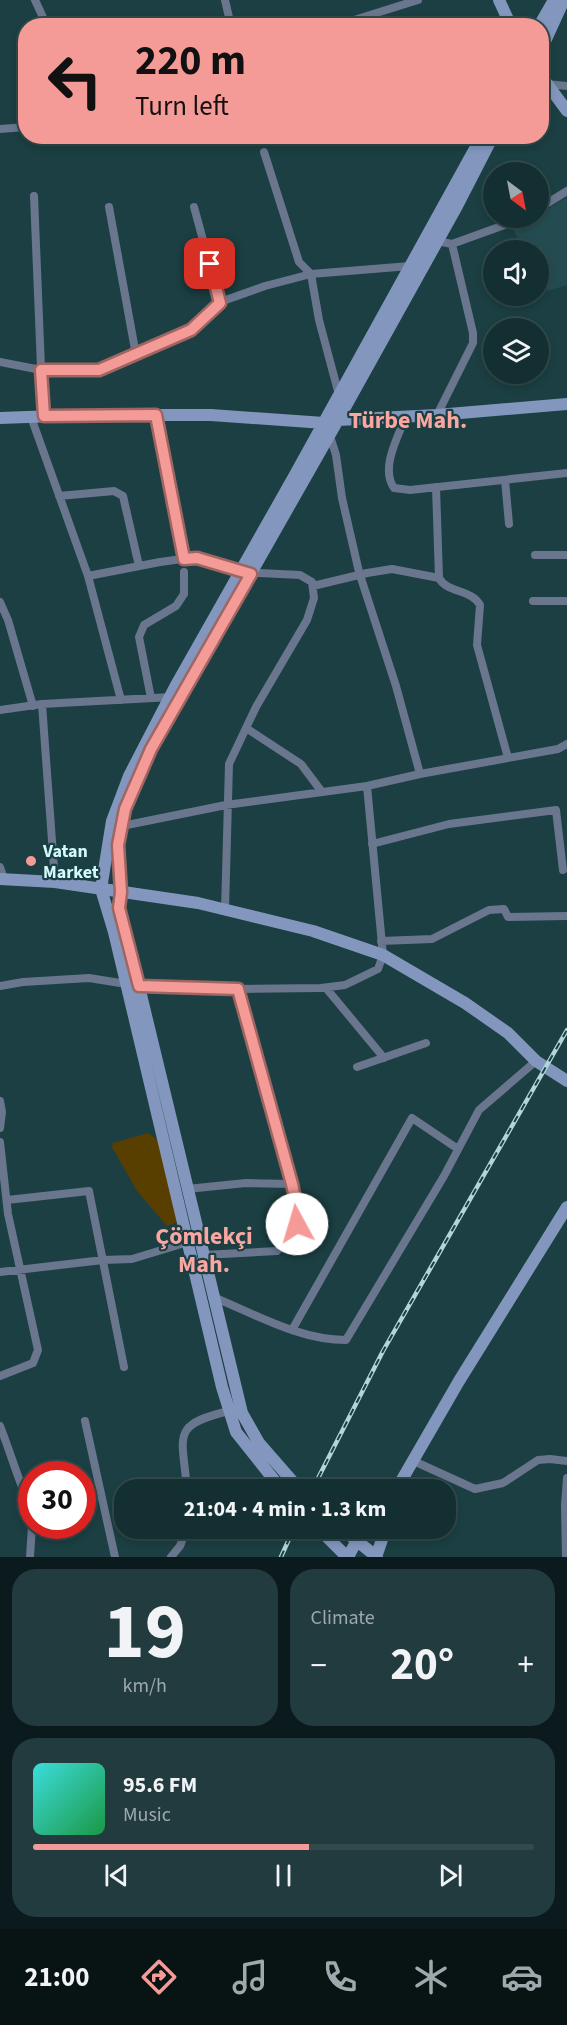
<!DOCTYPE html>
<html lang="en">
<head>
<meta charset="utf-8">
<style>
	body { margin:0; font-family:"Source Sans 3",sans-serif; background:#213b3e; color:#f1f3f6; height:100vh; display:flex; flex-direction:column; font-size:22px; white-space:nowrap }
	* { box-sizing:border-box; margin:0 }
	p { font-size:20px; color:#9da9ac }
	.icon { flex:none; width:33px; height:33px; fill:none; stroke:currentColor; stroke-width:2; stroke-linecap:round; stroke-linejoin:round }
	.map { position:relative; height:1557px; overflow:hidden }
	.side { display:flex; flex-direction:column; gap:12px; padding:12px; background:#0b1a1c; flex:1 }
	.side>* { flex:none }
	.banner { position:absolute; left:18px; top:18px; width:531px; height:126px; border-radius:24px; box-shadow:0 3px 9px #0003,0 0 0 2px #334a4d; background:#f59b97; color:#111; overflow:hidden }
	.needle { width:39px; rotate:148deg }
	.buttons { position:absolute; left:483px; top:162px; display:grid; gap:12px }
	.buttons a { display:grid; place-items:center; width:66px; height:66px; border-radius:50%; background:#142f32; box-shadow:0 3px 9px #0003,0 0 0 2px #334a4d; font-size:30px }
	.speed { position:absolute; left:18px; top:1461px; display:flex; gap:12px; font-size:30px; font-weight:700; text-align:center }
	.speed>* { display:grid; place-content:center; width:78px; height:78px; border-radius:50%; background:#142f32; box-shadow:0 3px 9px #0003,0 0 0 2px #334a4d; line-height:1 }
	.speed .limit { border:9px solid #d22; background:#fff; color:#111 }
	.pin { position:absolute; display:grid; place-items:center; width:51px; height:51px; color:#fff; margin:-26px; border-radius:12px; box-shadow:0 3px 9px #0006 }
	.me { position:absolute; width:66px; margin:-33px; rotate:354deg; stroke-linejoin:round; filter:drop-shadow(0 0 4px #0008) }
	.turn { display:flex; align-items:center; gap:21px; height:126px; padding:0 18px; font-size:27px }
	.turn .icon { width:78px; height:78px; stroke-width:2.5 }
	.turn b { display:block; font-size:42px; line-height:51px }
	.big { font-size:45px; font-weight:700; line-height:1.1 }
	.side .card { flex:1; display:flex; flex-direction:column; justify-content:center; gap:9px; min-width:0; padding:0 21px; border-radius:24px; background:#213b3e }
	.side .dial { align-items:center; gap:0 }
	.dial b { font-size:78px; line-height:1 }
	.song { display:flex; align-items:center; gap:18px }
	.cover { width:72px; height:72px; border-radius:9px; background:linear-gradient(135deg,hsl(180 70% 55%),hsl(140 70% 35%)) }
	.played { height:6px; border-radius:3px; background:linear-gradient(90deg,#f59b97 55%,#334a4d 55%) }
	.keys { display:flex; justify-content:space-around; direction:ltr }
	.heat { display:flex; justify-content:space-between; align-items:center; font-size:33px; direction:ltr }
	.side .tiles { flex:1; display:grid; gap:12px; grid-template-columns:1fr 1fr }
	.card:last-child { grid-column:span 2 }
	.trip { position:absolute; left:114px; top:1479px; width:342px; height:60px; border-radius:24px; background:#142f32; box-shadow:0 3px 9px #0003,0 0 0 2px #334a4d; font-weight:700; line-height:60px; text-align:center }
	.dock { display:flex; height:96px; justify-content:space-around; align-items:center; background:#081314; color:#9da9ac }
	.dock .icon { width:42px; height:42px }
	.dock .current { color:#f59b97 }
	.dock b { font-size:27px; color:#f1f3f6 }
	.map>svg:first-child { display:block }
	.built { fill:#244c50 }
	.green { fill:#583f00 }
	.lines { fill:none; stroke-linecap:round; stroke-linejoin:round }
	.street { stroke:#69768e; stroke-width:8 }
	.secondary { stroke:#8397be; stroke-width:12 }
	.rail-casing { stroke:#afd6da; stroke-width:4.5 }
	.rail { stroke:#1b3f42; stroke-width:2; stroke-dasharray:7; stroke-linecap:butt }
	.route-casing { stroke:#9f6562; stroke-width:15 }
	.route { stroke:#f59b97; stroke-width:10 }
	.poi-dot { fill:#f59b97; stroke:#1b3f42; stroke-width:2 }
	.labels { text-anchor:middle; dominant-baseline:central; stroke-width:4.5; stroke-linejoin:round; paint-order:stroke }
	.poi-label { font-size:18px; font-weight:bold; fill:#d3fbff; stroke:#1b3f42; text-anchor:start }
	.district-label { font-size:24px; font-weight:bold; fill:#faa6a1; stroke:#1b3f42 }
</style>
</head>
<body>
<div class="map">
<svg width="567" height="1557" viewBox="0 0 567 1557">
	<rect width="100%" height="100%" fill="#1b3f42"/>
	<path class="built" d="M567,197V285L548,291L539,278L538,250H524L513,229L533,218H538L539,214Z"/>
	<path class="green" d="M148,1133L158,1140L178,1222L167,1226L137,1191L112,1147L113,1143Z"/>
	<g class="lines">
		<path class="street" d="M35,0L47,26
			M225,0L231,26
			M335,26L418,0
			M547,84L567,86
			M0,129L26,127
			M264,152L299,262L311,274L319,320L339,395
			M34,196L43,416
			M109,207L136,355
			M194,207L220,302
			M538,209L567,191
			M437,241L452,244L524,218
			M0,362L41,370H99L191,330L220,302L265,286L311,274L410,266
			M156,415L184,559
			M437,415L473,343V333L452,244
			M406,416C398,437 380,468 394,488L410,490L567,473
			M31,417L88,576L121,700
			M329,433L336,455L342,498L359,572L396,686L420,774
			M505,480L509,524
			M436,487L439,578C447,593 471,589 480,605L477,645L508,758
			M59,496L114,491L123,496L139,566
			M535,555H567
			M88,576L160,562L197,557L240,572L300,575L312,582L314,598L307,620L256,707L229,764L225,910
			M313,586L367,573L392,569L439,578
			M533,601H567
			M0,602L8,620L33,706
			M151,698L139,637L144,625L176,606L184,594V572
			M42,704L55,882
			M0,710L42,704L172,697
			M246,728L301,764L322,792
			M122,826L226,805L367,786L420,774L558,749L567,744
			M372,844L449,824L556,810L563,870
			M0,867L4,879
			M381,941L432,939L489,910L504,909L508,917L567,916
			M0,986L23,982L89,978L139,986L238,989L321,988L345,985L378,969L383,955L367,786
			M326,988L384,1058
			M357,1067L426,1043
			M0,1101L2,1112L0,1128
			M0,1142L8,1214L38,1350L33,1363L0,1376
			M187,1189L246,1183L292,1184
			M7,1200L89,1191L124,1367
			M203,1255L277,1251L297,1224L295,1198L263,1075L238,989
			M0,1272L103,1260L132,1259L188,1242
			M213,1297C255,1314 299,1340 346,1340L444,1176L479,1110L536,1061
			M292,1330L412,1118L458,1149
			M85,1421L115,1557
			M0,1426C11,1454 19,1483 32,1511
			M418,1463L475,1489L503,1483L538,1460L550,1459L567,1461
			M187,1490C183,1436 169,1425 229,1411
			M30,1557L32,1526
			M171,1557L180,1546L187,1528
			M566,1557L565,1505L567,1478"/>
		<path class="secondary" d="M499,0L511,26
			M539,26L554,0
			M542,48L564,0
			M542,77L567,111
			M0,418L83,415H211L324,423L338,420L437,415L567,404
			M0,879L55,882L198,903L313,931L383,955L465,1003L508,1033L536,1061L567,1081
			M282,1490L236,1432L222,1387L114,932L101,889L112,821L129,776L175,687L296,473L482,136
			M300,1490L259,1443L242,1413L135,970L119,908L121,892L118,845L125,809L151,749L338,420L457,206L493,136
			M396,1490L459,1381L567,1207
			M318,1528L347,1557
			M341,1528L377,1557
			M348,1557L357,1540L366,1528
			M376,1557L386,1528"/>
		<g class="rail-casing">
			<path id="rail" d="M312,1490L383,1351L567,1030
				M281,1557L294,1528"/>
		</g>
		<use href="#rail" class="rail"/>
	</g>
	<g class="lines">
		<g class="route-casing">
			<path id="route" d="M210,264L220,303L191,330L99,370H41L44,416L156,415L184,559L197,558L251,574L151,749L125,809L118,845L121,892L119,908L139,986L238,989L292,1184L295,1198L297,1224"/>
		</g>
		<use href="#route" class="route"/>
	</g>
	<circle class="poi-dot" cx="31" cy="861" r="6"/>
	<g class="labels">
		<g class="poi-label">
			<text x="43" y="851">Vatan<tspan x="43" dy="21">Market</tspan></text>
		</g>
		<g class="district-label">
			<text x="408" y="420">Türbe Mah.</text>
			<text x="204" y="1236">Çömlekçi<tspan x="204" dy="28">Mah.</tspan></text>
		</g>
	</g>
</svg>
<div class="buttons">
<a><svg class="needle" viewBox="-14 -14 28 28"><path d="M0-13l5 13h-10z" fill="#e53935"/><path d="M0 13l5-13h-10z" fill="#9da9ac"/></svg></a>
<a><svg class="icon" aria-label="sound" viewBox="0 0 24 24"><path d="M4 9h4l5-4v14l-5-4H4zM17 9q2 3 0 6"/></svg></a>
<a><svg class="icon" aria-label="layers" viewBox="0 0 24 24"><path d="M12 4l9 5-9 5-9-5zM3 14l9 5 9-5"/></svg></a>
</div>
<div class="speed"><div class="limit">30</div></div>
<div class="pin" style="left:210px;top:264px;background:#d93025"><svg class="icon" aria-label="arrive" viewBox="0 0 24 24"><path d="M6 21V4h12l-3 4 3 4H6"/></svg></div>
<svg class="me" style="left:297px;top:1224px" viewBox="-20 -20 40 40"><circle r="19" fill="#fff"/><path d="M0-13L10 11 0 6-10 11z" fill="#f59b97"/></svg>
<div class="trip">21:04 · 4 min · 1.3 km</div>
<div class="banner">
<div class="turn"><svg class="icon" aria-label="left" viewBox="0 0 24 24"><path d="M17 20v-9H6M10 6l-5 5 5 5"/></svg><div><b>220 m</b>Turn left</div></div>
</div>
</div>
<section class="side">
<div class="tiles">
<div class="card dial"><b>19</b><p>km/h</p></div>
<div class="card"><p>Climate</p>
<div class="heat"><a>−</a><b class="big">20°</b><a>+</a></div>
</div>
<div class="card">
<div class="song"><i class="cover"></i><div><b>95.6 FM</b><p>Music</p></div></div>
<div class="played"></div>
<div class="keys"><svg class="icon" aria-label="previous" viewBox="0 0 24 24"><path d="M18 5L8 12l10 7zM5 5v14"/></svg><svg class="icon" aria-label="pause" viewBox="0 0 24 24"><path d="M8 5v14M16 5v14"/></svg><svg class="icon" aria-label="next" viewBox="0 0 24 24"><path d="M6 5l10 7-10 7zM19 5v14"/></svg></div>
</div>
</div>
</section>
<nav class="dock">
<b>21:00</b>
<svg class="icon current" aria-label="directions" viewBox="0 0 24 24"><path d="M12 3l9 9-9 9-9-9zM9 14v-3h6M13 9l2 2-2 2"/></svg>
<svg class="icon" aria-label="music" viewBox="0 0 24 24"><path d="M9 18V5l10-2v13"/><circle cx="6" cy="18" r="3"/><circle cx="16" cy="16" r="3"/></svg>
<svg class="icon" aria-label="phone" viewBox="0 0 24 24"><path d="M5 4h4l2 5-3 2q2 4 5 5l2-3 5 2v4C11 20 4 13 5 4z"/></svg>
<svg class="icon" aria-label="climate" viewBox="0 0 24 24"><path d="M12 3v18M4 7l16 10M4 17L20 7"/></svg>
<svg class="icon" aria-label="car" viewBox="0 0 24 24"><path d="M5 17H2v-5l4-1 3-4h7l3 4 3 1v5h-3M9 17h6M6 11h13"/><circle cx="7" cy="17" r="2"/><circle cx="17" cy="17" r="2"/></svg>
</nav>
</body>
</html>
